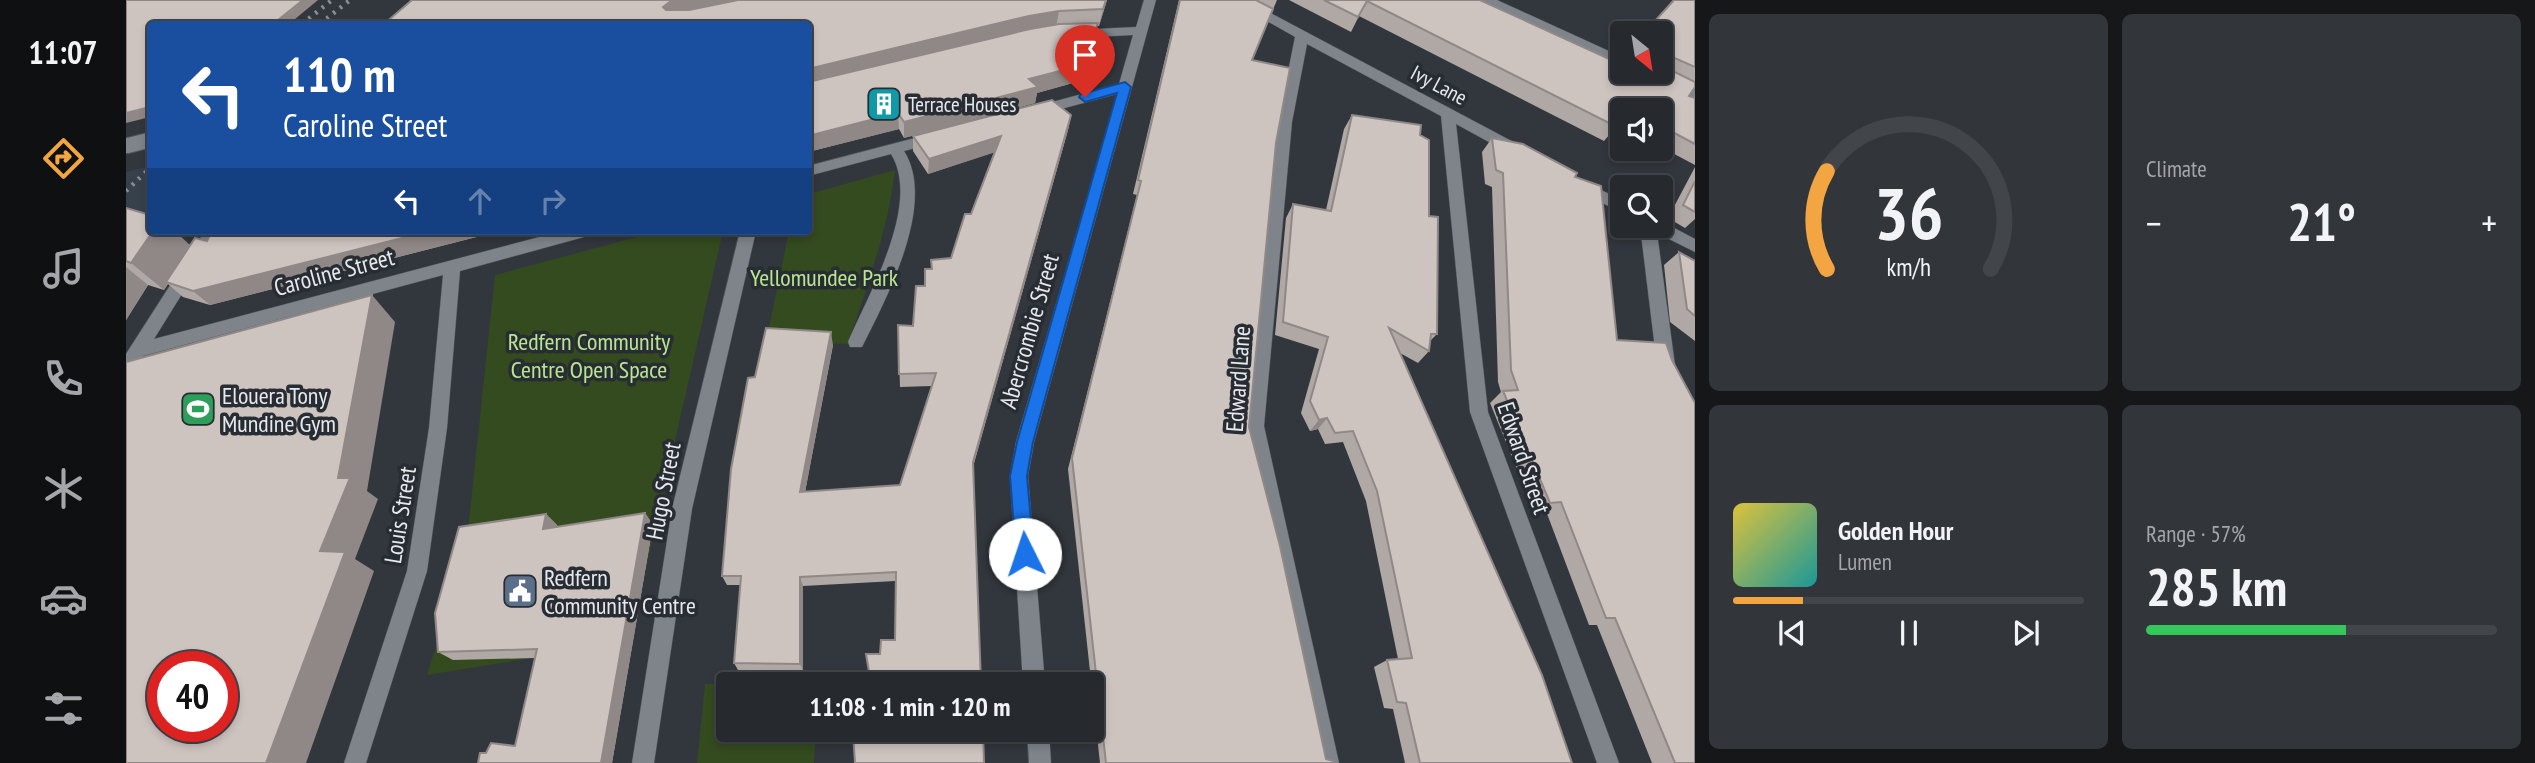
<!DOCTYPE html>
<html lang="en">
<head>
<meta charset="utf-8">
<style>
	body { margin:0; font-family:"PT Sans Narrow",sans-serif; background:#32353a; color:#f1f3f6; height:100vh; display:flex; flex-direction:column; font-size:26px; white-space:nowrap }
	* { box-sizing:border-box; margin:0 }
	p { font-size:23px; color:#a4a6aa }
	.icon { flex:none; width:38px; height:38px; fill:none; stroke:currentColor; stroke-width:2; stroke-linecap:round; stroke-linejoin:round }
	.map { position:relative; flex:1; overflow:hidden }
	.drawer { display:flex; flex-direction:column; gap:14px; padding:14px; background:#151719; width:840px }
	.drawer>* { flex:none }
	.banner { position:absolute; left:21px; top:21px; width:665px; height:214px; border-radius:7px; box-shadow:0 4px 10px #0003,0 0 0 2px #42454a; background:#1a4fa0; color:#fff; overflow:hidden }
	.needle { width:46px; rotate:150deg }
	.controls { position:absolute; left:1484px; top:21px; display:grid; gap:14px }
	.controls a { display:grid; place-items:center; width:63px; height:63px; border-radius:7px; background:#26292e; box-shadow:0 4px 10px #0003,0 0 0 2px #42454a; font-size:35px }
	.speed { position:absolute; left:21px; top:651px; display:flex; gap:14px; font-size:35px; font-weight:700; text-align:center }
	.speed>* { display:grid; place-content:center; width:91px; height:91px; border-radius:50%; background:#26292e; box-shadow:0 4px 10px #0003,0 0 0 2px #42454a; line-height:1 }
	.speed .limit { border:10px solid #d22; background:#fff; color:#111 }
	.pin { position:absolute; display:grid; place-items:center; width:60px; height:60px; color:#fff; margin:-72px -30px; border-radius:50% 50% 50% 0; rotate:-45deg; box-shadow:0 0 7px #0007 }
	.pin .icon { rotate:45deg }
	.me { position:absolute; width:77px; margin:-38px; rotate:356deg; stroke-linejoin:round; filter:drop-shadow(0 0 5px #0008) }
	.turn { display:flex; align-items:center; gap:24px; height:147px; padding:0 21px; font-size:32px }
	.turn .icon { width:91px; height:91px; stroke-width:2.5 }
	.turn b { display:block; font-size:49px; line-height:60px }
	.lanes { display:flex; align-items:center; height:66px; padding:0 21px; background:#0003; justify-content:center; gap:35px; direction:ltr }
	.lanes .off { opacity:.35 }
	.big { font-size:52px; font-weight:800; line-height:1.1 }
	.drawer .widget { flex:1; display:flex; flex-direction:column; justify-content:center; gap:10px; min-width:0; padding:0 24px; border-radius:10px; background:#32353a }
	.drawer .dial { align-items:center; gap:0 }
	.dial svg { height:182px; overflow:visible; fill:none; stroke:#42454a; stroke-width:7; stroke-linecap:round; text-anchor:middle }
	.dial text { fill:#f1f3f6; stroke:none }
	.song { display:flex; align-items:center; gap:21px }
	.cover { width:84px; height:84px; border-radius:10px; background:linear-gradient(135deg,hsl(50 70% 55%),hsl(180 70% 35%)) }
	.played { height:7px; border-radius:4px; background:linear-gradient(90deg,#f2a541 20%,#42454a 20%) }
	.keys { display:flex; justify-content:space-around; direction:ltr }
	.heat { display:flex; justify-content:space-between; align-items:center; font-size:38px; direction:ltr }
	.charge { height:10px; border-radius:5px; background:linear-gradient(90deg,#34c759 57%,#42454a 0) }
	.drawer .tiles { flex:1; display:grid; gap:14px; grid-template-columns:repeat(2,1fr) }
	.trip { position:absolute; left:590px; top:672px; width:388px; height:70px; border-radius:7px; background:#26292e; box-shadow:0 4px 10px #0003,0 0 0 2px #42454a; font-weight:800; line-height:70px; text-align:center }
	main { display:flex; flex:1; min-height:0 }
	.tab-bar { display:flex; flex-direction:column; width:126px; justify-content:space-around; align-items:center; background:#0f1012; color:#a4a6aa }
	.tab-bar .icon { width:49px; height:49px }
	.tab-bar .selected { color:#f2a541 }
	.tab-bar b { font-size:32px; color:#f1f3f6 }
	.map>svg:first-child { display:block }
	.built { fill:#37414b }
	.green { fill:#344a1f }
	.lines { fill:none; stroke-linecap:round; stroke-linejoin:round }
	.minor-casing { stroke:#4f5459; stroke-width:1 }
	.minor { fill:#7e848a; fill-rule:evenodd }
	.rail { stroke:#8a8e93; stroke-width:4.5; stroke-dasharray:2.5 6; stroke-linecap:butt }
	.minor-bridge-casing { stroke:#4f5459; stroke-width:17; stroke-linecap:butt }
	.minor-bridge { stroke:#7e848a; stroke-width:15 }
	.wall { fill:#b0a8a4 }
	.shaded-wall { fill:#908886 }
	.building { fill:#cdc3bf; stroke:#908886; stroke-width:2; fill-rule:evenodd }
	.route { fill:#1a73e8; stroke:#114b97; stroke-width:2 }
	.labels { text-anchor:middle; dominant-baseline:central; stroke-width:7; stroke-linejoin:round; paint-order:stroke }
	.far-street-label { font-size:21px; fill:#e6eaee; stroke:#282d33 }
	.far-poi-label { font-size:21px; fill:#e6eaee; stroke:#282d33; text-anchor:start }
	.street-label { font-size:24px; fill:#e6eaee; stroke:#282d33 }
	.park-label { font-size:24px; fill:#b9e791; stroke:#282d33 }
	.poi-label { font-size:24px; fill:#e6eaee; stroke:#282d33; text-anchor:start }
</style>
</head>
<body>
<main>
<nav class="tab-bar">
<b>11:07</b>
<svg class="icon selected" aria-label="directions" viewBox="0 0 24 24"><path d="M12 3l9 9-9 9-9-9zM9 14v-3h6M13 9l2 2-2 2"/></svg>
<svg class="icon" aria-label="music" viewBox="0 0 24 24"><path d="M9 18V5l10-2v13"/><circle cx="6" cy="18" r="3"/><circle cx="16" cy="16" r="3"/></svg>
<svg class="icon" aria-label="phone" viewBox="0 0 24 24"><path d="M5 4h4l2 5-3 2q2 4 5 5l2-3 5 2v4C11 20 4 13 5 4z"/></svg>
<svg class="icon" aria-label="climate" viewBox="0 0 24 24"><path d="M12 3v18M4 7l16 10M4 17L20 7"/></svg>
<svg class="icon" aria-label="car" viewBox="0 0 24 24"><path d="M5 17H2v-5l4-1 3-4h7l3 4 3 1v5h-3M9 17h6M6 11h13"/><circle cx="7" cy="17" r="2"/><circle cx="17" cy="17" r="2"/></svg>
<svg class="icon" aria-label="filters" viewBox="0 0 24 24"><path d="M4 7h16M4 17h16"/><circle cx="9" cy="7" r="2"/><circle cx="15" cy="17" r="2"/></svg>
</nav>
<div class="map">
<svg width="1569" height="763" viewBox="0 0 1569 763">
	<rect width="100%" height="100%" fill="#32373d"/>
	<path class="built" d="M24,166V225L0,247V172Z"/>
	<path class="green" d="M769,170C762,230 741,287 722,344L640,342L663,231H682L683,194Z
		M533,231H597L503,642L301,675L340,549L369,275Z
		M692,682L602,684V730H690L688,763H571L579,684Z"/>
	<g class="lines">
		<g class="minor-casing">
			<path id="minor" d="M1018,0H1030L908,442L902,476L919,684H897L884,476L890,442L991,94L909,116L902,111L904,108L993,84L1007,35L948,38L941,34L948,30L1010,27Z
				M1104,0H1120L1393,145L1395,149L1388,154L1383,153L1330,124L1362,412L1493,763H1471L1344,412L1315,116L1181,44L1166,122L1138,426L1213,763H1191L1120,426L1152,122L1169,37Z
				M1355,0H1371L1496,57V66Z
				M1510,72H1528L1569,90V100Z
				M808,133L813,134L815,138L813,142L778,151C811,203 761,297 736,347H724L722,342C742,295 796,204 765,154L682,176V166Z
				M1456,181L1496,200V213L1451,190L1448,186L1451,182Z
				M1535,221L1569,239V252L1531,233L1549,365L1546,370L1540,372L1534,370L1531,365L1514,226H1535Z
				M79,231H95L28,339L436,231H466L458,237L334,271L321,428L301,571L240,763H218L281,571L303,428L317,275L17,356L6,374L0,376V354Z
				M614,231H630L566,509L528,763H506L546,509Z
				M901,730H923L925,763H903Z"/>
		</g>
		<use href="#minor" class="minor"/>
		<path class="rail" d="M176,24L206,0
			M194,24L224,0
			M0,191L24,168"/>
		<g class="minor-bridge-casing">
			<path id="minor-bridge" d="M0,146L24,140"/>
		</g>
		<use href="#minor-bridge" class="minor-bridge"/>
	</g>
	<path class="wall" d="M981,0L973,26H971L968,39L954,81L911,93L909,103L778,138L773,129L682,152V24Z
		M1053,0H1151L1126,60L1150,143L1123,427L1200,759L1207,763H974L942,469L1011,195L1007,194Z
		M1163,0H1354L1492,63L1535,72V33L1569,0V87L1563,96L1569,98V165L1535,147V110H1496V127L1492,125L1478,141L1233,16L1225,32Z
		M945,115L942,130L847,467L855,684L754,654L769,640V581L677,586V671L612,670L608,663L614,585H601L596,576L629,377L707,345L679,492L774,485L806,386L774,387L772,325L787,326L798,286L805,269V260L825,258L845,214L868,152L802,174L787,151V136Z
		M1226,115L1294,135L1303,216L1311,334L1304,341L1303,351L1292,363L1274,353L1446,763H1279L1267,709L1258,708L1248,667L1261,660L1272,659L1240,501L1217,442L1199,444L1192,429L1184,431L1175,413L1193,349L1149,335L1160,218L1167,204L1200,210L1218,129Z
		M1366,138L1449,177L1491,340L1569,763H1526L1471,625H1463L1420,511L1409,513L1364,403L1375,392L1372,382L1366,187L1359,184L1356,152Z
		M1569,167V219L1559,228L1542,218Z
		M0,208L64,245L81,241L86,231H374L84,305L57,297L42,284L38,290L22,285L0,320Z
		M1553,252L1569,261V341L1544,322L1538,265Z
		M519,513L527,525L486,763L360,753L389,746L409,658L327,660L312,652L420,514L431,525V527Z"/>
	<path class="shaded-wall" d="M177,0H192L163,24H147Z
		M550,0H630L541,24L537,7L545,1Z
		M980,0H981L973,26L977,9Z
		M933,11L930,27L682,85V69L903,16Z
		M972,23L968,39L954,81L911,93L909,103L778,138V122L903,79Z
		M24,107V117L0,123V113Z
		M772,113L773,129L682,152V136Z
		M945,115L942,130L845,473L847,462Z
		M875,136L873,151L802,174L803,159Z
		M27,231H49L66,247L40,282L42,284L38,290L5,263Z
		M304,231H374L84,305L67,291Z
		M0,267L22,285L0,320Z
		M246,295L269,322L241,491L252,499L229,559L248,571L180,763H140L194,551L212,478Z
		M705,332L707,345L677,503L674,492Z
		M1201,418L1192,429L1184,431L1193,420Z
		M519,513L527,525L486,763H475Z
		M420,514L431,525L427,541L417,529Z
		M674,577L677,586V671L674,664Z"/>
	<path class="building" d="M0,0H177L147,24H24V107L0,113Z
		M286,0H550L545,1L537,7L540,10H563L612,0H980L977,9L933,11L903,16L682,69V24H258Z
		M1054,0H1130L1147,9L1126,60L1164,68L1150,143L1123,427L1154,546L1200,759L1207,761V763H980L946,458L1015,181L1012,180Z
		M1198,0H1354L1492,63L1496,58V72H1535V65L1569,82V87L1563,96L1569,98V144L1535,126V110H1496V121L1491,127L1241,1L1232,17Z
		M1548,0H1569V67L1542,55H1535V33H1518Z
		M972,23L957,65L903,79L912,87L778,122L772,113L682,136V82L904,29L933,24Z
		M926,100L945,115L847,462L855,684H745L740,654H754L755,640H769L770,572L674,577V664L608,663L615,576H596L605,469L622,378L629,377L640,328L705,332L674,492L774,485L810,373L773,374L772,325L787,326L790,286H799V269H806L805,260L825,258L839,214H845L875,136L803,159L787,136Z
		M1226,115L1295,125L1294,135L1303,140V216L1312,217L1311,334H1305L1303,351L1263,328L1416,675L1446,763H1294L1280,703L1271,702L1261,660L1286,658L1251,491L1227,431L1209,433L1201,418L1193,420L1184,401L1202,337L1157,322L1167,204L1205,211Z
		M1366,138L1397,144L1451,173L1449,177L1475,186L1491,340L1540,343L1546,360L1569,403V763H1549L1489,618H1480L1435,502L1424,503L1377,391L1392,390L1385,370L1377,173L1370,170Z
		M1569,181V212L1557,205Z
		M0,208L24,215V231H27L5,263L0,261Z
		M86,231H304L67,291L40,282L69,238L81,241Z
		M1553,252L1569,261V316L1561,309Z
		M246,295L212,478H224L194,551L219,552L140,763H0V362ZM37,667H96V726H37Z
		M519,513L475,763H352L354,753H360L365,743L389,746L411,649L312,652L309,613L333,527L420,514L417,529Z
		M744,730H857L858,763H729L727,731Z"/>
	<path class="route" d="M999,82L1005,87L907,442L901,476L908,554L905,560L899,563L892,560L890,554L884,476L891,442L991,93L959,102L953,97L955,94Z"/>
	<defs>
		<g id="building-square" transform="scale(1.75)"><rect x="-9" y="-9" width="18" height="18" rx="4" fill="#0f9aa8" stroke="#282d33"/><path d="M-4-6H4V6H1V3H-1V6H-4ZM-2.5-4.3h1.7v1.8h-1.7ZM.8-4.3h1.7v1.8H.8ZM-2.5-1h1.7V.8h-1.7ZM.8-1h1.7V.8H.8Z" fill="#fff"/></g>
		<g id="stadium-square" transform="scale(1.75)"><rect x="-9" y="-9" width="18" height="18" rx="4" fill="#2e9e5b" stroke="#282d33"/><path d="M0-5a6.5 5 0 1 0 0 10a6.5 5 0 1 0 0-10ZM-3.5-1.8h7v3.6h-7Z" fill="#fff"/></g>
		<g id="civic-square" transform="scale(1.75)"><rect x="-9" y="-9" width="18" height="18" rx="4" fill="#5c6f8a" stroke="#282d33"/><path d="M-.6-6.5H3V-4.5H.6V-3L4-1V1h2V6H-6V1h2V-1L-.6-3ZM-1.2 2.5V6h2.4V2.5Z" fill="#fff"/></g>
	</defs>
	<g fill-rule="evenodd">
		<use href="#building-square" x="758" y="104"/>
		<use href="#stadium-square" x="72" y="409"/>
		<use href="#civic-square" x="394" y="591"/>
	</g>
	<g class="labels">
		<g class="far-street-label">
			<text transform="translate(1313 85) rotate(28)">Ivy Lane</text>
		</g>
		<g class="far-poi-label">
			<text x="782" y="104">Terrace Houses</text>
		</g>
		<g class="street-label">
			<text transform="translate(208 272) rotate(-15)">Caroline Street</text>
			<text transform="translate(903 331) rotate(-74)">Abercrombie Street</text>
			<text transform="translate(1112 379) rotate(-86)">Edward Lane</text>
			<text transform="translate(1398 458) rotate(71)">Edward Street</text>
			<text transform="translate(537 491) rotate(-79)">Hugo Street</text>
			<text transform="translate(274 515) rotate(-81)">Louis Street</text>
		</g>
		<g class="park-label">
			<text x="698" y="277">Yellomundee Park</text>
			<text x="463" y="341">Redfern Community<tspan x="463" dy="28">Centre Open Space</tspan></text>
		</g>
		<g class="poi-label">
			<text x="96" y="395">Elouera Tony<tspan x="96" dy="28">Mundine Gym</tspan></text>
			<text x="418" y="577">Redfern<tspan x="418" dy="28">Community Centre</tspan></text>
		</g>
	</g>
</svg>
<div class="controls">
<a><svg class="needle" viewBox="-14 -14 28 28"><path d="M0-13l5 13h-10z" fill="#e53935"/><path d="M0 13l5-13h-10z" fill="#a4a6aa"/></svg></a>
<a><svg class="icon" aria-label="sound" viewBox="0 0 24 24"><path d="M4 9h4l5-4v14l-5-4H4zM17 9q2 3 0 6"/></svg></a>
<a><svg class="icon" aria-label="search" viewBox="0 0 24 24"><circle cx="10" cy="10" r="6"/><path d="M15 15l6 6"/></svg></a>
</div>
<div class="speed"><div class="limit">40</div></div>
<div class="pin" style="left:959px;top:97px;background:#d93025"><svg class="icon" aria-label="arrive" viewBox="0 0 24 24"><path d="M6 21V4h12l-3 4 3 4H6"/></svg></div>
<svg class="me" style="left:899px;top:554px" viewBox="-20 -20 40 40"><circle r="19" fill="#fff"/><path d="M0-13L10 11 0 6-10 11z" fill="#1a73e8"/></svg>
<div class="trip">11:08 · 1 min · 120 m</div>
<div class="banner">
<div class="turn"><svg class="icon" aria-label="left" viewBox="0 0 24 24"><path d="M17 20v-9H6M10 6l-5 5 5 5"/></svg><div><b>110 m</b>Caroline Street</div></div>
<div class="lanes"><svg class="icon" aria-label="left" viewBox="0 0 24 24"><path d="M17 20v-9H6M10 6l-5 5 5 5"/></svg><svg class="icon off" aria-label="ahead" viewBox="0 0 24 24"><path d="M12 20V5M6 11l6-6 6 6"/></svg><svg class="icon off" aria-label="right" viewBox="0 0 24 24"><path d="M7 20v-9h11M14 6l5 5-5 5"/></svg></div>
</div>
</div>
<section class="drawer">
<div class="tiles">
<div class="widget dial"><svg viewBox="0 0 100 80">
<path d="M14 69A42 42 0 1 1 86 69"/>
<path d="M14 69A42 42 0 0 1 14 26" stroke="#f2a541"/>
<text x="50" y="56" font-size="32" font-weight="700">36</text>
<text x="50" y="72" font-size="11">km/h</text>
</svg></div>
<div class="widget"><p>Climate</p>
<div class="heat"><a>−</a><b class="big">21°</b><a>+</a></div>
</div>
<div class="widget">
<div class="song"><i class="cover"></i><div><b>Golden Hour</b><p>Lumen</p></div></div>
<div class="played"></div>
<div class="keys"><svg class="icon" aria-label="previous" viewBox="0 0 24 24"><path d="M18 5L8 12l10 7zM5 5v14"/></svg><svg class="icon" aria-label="pause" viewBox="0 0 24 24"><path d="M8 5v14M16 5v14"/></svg><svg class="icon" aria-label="next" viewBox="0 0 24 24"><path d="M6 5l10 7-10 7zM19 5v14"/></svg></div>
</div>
<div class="widget"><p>Range · 57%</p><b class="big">285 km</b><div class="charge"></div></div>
</div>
</section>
</main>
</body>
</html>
